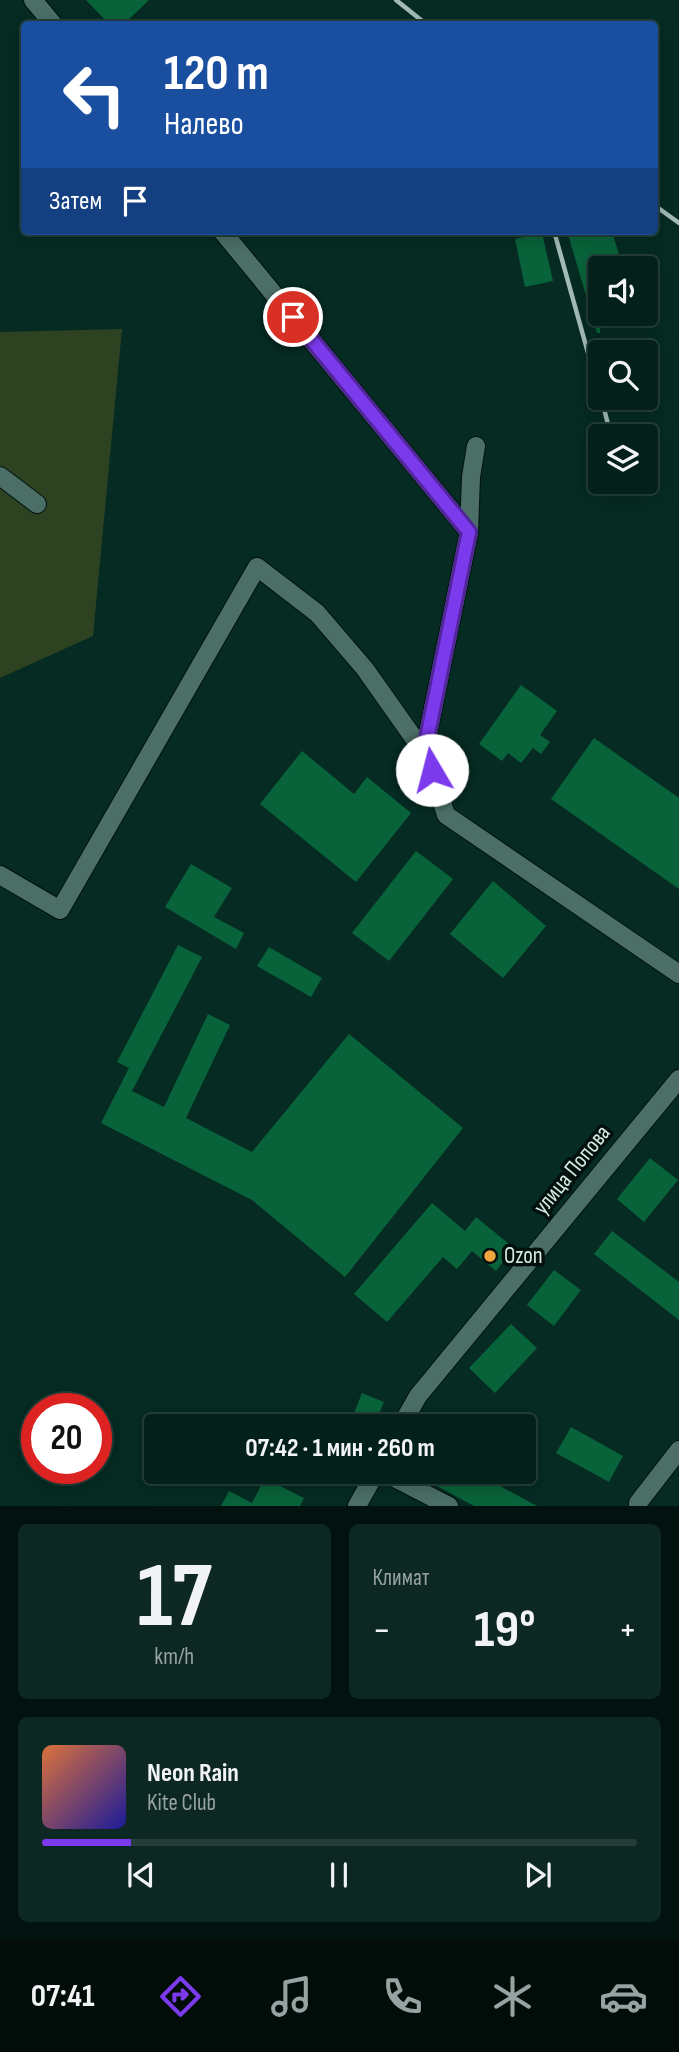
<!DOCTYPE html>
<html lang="ru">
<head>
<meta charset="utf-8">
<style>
	body { margin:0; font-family:"Sofia Sans Condensed",sans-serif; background:#0d2823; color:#f1f3f6; height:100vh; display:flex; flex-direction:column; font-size:26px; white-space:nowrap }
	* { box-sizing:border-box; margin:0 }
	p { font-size:23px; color:#97a3a2 }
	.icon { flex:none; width:38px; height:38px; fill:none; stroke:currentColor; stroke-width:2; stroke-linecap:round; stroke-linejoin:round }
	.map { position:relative; height:1506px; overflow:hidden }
	.panel { display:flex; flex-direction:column; gap:18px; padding:18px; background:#02120e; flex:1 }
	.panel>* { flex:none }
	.top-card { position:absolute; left:21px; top:21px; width:637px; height:214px; border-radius:7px; box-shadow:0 4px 18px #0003,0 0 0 2px #253e39; background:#1a4fa0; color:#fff; overflow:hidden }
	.tools { position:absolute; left:588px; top:256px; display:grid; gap:14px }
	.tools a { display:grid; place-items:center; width:70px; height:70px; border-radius:7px; background:#04201a; box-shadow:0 4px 18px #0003,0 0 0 2px #253e39; font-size:35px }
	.speed { position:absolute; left:21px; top:1393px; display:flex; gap:14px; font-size:35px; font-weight:700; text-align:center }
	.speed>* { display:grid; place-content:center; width:91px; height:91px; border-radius:50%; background:#04201a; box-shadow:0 4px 18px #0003,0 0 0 2px #253e39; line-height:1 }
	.speed .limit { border:10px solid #d22; background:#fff; color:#111 }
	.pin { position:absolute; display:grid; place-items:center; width:60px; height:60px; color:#fff; margin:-30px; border:4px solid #fff; border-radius:50%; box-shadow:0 2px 7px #0007 }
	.me { position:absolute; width:77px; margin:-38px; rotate:352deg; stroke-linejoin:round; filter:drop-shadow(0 0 5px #0008) }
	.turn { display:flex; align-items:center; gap:24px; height:147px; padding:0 28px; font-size:32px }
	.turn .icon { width:91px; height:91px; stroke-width:2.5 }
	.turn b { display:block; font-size:49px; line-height:60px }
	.then { display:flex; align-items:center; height:66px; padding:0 28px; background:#0003; gap:14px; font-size:26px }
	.big { font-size:52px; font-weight:700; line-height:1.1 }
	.panel .card { flex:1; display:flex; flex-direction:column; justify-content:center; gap:10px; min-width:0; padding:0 24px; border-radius:10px; background:#0d2823 }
	.panel .dial { align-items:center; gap:0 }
	.dial b { font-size:91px; line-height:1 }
	.song { display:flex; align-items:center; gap:21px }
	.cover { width:84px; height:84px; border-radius:10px; background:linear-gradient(135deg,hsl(20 70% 55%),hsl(240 70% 35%)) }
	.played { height:7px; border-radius:4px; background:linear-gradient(90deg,#7c3aed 15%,#253e39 15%) }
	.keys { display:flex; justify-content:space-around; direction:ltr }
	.heat { display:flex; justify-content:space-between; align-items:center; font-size:38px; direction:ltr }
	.panel .tiles { flex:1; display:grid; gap:18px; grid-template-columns:1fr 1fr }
	.card:last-child { grid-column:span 2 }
	.trip { position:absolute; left:144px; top:1414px; width:392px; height:70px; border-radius:7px; background:#04201a; box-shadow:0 4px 18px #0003,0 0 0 2px #253e39; font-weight:700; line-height:70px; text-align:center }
	.dock { display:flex; height:112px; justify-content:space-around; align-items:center; background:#020d0a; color:#97a3a2 }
	.dock .icon { width:49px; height:49px }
	.dock .current { color:#7c3aed }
	.dock b { font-size:32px; color:#f1f3f6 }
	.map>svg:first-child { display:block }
	.green { fill:#2c4220 }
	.building { fill:#09633a }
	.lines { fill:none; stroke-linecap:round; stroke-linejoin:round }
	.minor-casing { stroke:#00120d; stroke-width:20 }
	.minor { stroke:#4b6f66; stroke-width:18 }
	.rail { stroke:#a2bbb4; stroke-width:4.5 }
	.route-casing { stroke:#51269a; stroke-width:18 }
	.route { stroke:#7c3aed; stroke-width:12 }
	.poi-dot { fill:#efa73d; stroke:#03100d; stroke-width:2.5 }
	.labels { text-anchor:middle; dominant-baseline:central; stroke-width:7; stroke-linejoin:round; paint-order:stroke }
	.street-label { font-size:23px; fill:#d7ebe5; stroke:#03100d }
	.poi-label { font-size:23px; fill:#d7ebe5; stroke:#03100d; text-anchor:start }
</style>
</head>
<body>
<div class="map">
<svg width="679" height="1506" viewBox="0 0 679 1506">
	<rect width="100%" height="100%" fill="#052b23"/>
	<path class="green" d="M122,329L93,636L0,678V332Z"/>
	<path class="building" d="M86,0H149L124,24H109Z
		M567,231H612L623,268H600V333H597Z
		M542,233L553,281L525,287L515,239Z
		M521,685L557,711L540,735L550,742L541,754L533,748L521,763L508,753L502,761L479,744Z
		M594,738L679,798V889L551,799Z
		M302,751L354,794L367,777L411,813L356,882L260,804Z
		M416,851L453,879L389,961L352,933Z
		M191,864L232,888L214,917L244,933L236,949L165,907Z
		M493,881L546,926L503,978L450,934Z
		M178,945L202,957L132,1091L164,1107L208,1014L230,1025L186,1118L252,1152L349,1034L463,1128L345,1277L252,1200L101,1123L129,1068L117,1062Z
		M269,947L322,978L311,997L257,966Z
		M650,1158L678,1180L644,1222L617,1199Z
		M432,1203L465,1231L476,1217L514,1248L496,1271L472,1251L457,1269L443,1257L387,1322L354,1294Z
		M612,1231L679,1282V1320L594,1254Z
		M554,1270L581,1290L554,1326L527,1305Z
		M511,1324L537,1348L495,1393L469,1368Z
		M362,1393L384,1402L374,1426H349Z
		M571,1427L623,1456L609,1482L556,1453Z
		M268,1472H288L280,1486L304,1498L300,1506H221L229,1491L252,1503Z
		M411,1472H474L537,1506H474Z"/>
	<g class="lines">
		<g class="minor-casing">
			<path id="minor" d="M33,0L53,24
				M222,231L469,532
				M476,446L471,477L469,532L425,748L446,815L679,974
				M0,476L37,504
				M0,875L60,910L257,567L317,613L365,669L413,737L425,748
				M401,1426L418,1396L679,1079
				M383,1472L449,1506
				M357,1506L376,1472
				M638,1506V1503L679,1450"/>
		</g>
		<use href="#minor" class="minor"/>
		<path class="rail" d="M396,0L426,24
			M654,205L679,223
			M554,231L600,396
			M601,397L611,436"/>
	</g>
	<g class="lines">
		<g class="route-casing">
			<path id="route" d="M293,317L469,532L425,748L432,770"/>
		</g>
		<use href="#route" class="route"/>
	</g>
	<circle class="poi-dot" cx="490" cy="1256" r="7"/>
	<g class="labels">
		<g class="street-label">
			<text transform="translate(572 1170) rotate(-51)">улица Попова</text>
		</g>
		<g class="poi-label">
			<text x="504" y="1256">Ozon</text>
		</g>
	</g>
</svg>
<div class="tools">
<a><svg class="icon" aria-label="sound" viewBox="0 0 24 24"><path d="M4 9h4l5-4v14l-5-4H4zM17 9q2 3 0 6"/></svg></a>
<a><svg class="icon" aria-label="search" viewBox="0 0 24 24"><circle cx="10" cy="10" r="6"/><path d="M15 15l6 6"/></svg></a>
<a><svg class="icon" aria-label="layers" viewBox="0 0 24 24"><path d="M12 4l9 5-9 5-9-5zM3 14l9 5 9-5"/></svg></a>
</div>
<div class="speed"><div class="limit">20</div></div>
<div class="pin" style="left:293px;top:317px;background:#d93025"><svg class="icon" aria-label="arrive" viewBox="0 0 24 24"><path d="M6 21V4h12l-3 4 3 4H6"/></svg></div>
<svg class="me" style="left:432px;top:770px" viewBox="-20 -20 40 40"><circle r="19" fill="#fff"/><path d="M0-13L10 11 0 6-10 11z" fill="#7c3aed"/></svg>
<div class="trip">07:42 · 1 мин · 260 m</div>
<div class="top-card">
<div class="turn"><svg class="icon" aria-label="left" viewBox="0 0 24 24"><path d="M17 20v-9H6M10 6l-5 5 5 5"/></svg><div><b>120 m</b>Налево</div></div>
<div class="then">Затем<svg class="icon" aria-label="arrive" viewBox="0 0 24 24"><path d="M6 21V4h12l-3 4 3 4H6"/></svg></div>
</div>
</div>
<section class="panel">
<div class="tiles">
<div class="card dial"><b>17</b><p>km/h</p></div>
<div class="card"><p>Климат</p>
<div class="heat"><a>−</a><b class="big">19°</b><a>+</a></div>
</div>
<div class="card">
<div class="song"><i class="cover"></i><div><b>Neon Rain</b><p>Kite Club</p></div></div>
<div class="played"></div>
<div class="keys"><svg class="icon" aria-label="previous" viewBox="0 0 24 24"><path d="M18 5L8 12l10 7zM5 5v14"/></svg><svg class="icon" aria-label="pause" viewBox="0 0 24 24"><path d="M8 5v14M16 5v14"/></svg><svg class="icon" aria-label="next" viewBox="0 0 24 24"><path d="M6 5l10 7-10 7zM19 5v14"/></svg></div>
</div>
</div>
</section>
<nav class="dock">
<b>07:41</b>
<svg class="icon current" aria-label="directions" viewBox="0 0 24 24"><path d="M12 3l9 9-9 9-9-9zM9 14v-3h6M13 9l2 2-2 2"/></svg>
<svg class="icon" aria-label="music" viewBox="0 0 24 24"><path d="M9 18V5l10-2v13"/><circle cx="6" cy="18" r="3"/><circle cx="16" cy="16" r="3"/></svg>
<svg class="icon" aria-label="phone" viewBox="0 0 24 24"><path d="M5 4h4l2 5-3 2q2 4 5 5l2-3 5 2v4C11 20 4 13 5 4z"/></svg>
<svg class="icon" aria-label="climate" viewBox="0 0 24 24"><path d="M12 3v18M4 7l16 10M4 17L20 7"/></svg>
<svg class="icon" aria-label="car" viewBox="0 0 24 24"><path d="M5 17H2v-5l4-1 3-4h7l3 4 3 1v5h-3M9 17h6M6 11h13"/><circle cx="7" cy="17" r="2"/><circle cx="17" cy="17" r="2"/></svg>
</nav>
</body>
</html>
